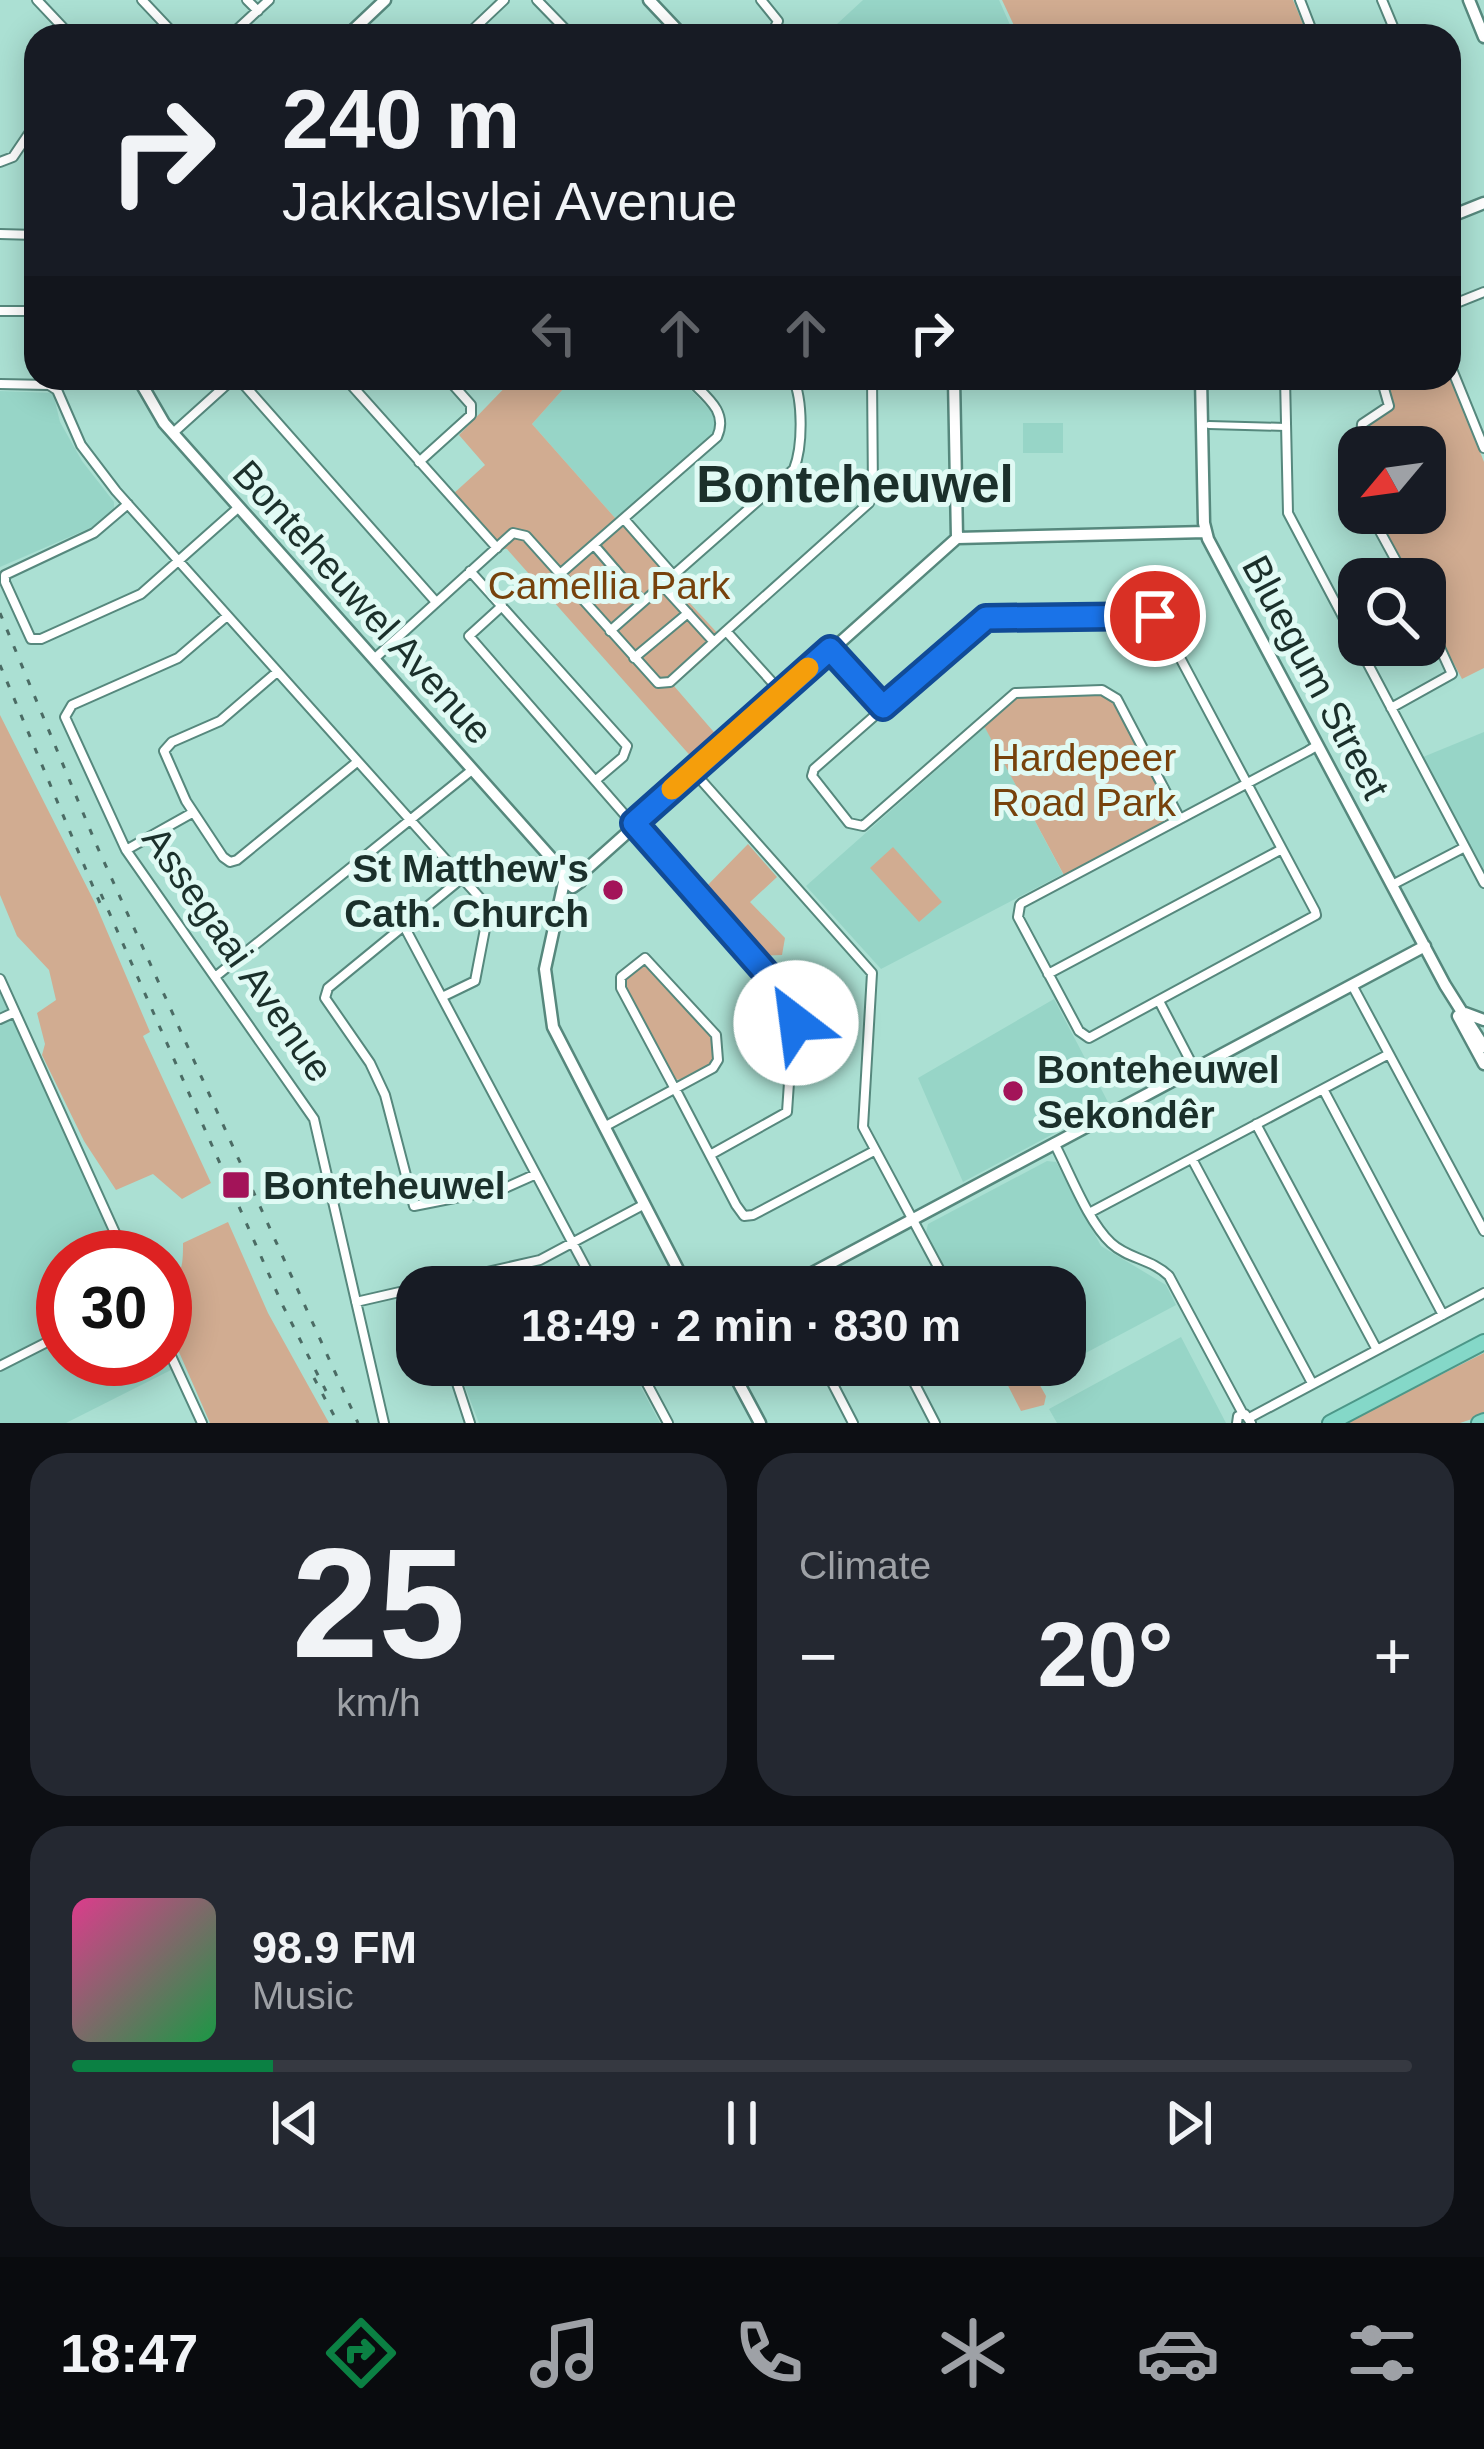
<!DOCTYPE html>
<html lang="en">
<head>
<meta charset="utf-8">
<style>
	body { margin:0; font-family:Helvetica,sans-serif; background:#242831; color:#f1f3f6; height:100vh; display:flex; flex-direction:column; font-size:45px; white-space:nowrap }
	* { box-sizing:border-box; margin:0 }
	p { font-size:39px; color:#9ea1a6 }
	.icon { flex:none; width:66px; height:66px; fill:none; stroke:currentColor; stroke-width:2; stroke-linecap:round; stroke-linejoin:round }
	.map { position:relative; height:1423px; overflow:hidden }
	.side { display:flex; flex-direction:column; gap:30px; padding:30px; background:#0d0f14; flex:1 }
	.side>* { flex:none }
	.guide { position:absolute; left:24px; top:24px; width:1437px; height:366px; border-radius:36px; box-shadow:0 6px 30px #0003; background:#171b24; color:#f1f3f6; overflow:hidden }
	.needle { width:78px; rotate:241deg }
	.controls { position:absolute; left:1338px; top:426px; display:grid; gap:24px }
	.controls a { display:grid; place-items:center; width:108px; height:108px; border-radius:24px; background:#171b24; box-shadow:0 6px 30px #0003; font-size:60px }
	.speed { position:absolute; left:36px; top:1230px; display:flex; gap:24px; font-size:60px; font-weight:700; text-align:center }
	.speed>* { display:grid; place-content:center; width:156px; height:156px; border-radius:50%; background:#171b24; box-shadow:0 6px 30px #0003; line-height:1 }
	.speed .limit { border:18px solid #d22; background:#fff; color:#111 }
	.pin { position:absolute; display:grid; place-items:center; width:102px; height:102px; color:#fff; margin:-51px; border:6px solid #fff; border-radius:50%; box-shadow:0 3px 12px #0007 }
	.me { position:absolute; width:132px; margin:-66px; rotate:330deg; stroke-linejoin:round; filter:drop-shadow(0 0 9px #0008) }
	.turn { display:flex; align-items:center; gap:42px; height:252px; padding:0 60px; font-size:54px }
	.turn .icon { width:156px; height:156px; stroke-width:2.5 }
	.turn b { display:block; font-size:84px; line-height:102px }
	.lanes { display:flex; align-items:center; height:114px; padding:0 60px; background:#0003; justify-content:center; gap:60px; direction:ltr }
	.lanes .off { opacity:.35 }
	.big { font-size:90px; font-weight:600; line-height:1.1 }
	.side .tile { flex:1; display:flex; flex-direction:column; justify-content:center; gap:18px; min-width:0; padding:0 42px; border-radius:36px; background:#242831 }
	.side .dial { align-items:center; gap:0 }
	.dial b { font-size:156px; line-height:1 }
	.song { display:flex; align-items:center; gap:36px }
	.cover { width:144px; height:144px; border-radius:18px; background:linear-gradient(135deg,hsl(330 70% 55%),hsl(140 70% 35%)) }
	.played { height:12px; border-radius:6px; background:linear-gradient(90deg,#0b8043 15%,#363941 15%) }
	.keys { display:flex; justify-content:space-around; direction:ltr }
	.heat { display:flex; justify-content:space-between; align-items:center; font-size:66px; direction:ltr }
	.side .tiles { flex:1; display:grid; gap:30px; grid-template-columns:1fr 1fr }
	.tile:last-child { grid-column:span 2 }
	.trip { position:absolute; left:396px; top:1266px; width:690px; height:120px; border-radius:36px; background:#171b24; box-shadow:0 6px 30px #0003; font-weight:600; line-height:120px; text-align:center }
	.tab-bar { display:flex; height:192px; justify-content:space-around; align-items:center; background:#090b0e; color:#9ea1a6 }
	.tab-bar .icon { width:84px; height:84px }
	.tab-bar .current { color:#0b8043 }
	.tab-bar b { font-size:54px; color:#f1f3f6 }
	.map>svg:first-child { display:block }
	.built { fill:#97d5c7 }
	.green { fill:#d1ac91 }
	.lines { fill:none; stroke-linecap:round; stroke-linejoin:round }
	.pedestrian-casing { stroke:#56887d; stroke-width:10 }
	.minor-casing { stroke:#56887d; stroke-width:12 }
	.tertiary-casing { stroke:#56887d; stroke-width:15 }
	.trunk-casing { stroke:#4c9788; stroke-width:18 }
	.pedestrian { stroke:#fff; stroke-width:6 }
	.minor { stroke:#fff; stroke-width:8 }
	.tertiary { stroke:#fff; stroke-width:10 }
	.trunk { stroke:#84d8c8; stroke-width:14 }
	.rail { stroke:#4b6b64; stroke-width:3; stroke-dasharray:6 12; stroke-linecap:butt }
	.route-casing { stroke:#114b97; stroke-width:30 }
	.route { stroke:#1a73e8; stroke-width:21 }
	.slow { stroke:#f59e0b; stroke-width:21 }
	.poi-dot { fill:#a31459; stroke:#e0faf4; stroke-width:4.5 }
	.labels { text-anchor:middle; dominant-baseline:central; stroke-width:10; stroke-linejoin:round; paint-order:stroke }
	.park-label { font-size:39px; fill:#77420c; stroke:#e0faf4 }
	.street-label { font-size:39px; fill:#1b302b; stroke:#e0faf4 }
	.poi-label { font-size:39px; font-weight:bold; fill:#1b302b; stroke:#e0faf4; text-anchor:start }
	.district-label { font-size:51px; font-weight:bold; fill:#1b302b; stroke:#e0faf4 }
</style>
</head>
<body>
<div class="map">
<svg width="1484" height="1423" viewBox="0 0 1484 1423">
	<rect width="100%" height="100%" fill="#abe0d3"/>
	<path class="built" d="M863,0H999L1015,36H824Z
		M573,378H679L716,416V430L616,519L532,424Z
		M0,391L53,393L60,422L82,461L114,502V509L97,525L0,567Z
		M1023,423H1063V453H1023Z
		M985,727L1063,874L881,969L806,886Z
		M1484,732V870L1423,757Z
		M0,993L121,1257H63V1359H165V1352L173,1369L66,1423H0Z
		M1054,999L1109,1104L963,1182L918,1078Z
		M1047,1161L1056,1162L1101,1246L1166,1285L1176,1305L1065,1364V1287H955L926,1232L928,1224Z
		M1181,1337L1226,1423H1057L1049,1409Z
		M462,1365H629L660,1423H479L459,1371Z"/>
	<path class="green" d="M1002,0H1293L1308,36H1019Z
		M1449,372L1484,462V668L1462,679L1425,609V579H1409L1374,513H1425V447H1362C1362,424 1370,421 1390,412L1394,403L1383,378H1449Z
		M514,378H573L532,424L616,519L626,521L675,575L674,586L721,637L707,650L710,654L674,686L719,738L694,760L507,549L496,548L453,494L485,465L459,435Z
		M1098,693L1115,704L1173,815L1170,820L1065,877L983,724L1011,699L1021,695Z
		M0,715L95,903L150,1032L143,1036L211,1183L182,1199L153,1174L116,1190L84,1141L42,1055L45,1044L37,1013L56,1000L49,970L17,936L0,895Z
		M748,844L777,877L750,902L785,938L782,955L756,956L700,893Z
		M893,847L942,902L919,922L870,868Z
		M644,963L713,1037L712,1063L682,1080L673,1079L623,984L626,977Z
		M228,1222L268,1313L329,1423H210L165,1320V1288C183,1276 183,1264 183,1243Z
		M1484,1353V1415L1460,1423H1345Z
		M1005,1365H1044L1048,1373L1037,1380L1046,1396L1044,1405L1021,1411L999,1368Z"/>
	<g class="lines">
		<g class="pedestrian-casing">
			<path id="pedestrian" d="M1209,425L1286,427"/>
		</g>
		<g class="minor-casing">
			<path id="minor" d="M37,0L71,36
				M142,0L176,36
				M247,0L258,11
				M537,0L572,36
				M761,0L778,21L771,36
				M1300,0L1314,36
				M1382,0L1397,36
				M230,36L269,0
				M466,36L504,0
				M0,162L13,157L36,123
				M0,234L36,235
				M1449,306L1484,292
				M0,311H36
				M1449,362L1484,448
				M238,378L436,602
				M345,378L497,548
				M1285,378L1288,513L1484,883
				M0,384L49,385L57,390L81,445L116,491L489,908L475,981L442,997
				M173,433L234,378
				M1360,447L1362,424L1389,406L1381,378
				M419,462L471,415V405L447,378
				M128,504L94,533L5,575V582L31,639H41L141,594L239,507
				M1370,513L1406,579
				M624,519L674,576
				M594,545L643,602
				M470,571L627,746L623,757L596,780
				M560,574L717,437C729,411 705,396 688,378
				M663,586L714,642
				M502,606L469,636L794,1009L787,1112L710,1155
				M227,616L178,658L72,705L65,717L126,850L314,1119L384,1423
				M610,631L794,469C803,446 803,400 793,378
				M832,650L883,707
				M634,658L688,613
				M374,659L513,533L526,536L658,683L670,682L726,631
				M277,672L220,721L172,742L164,751L186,801L223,857L230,862L237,860L357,762
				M781,692L726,631L869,503L873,492L872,378
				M1391,708L1452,674L1425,615
				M693,771L872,973L863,1127L944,1278V1287
				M1180,819L1117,699L1102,690L1015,693L863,826L849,823L812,776L814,769L986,618L1147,615L1161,622L1315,911L1316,915L1089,1038L1079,1031L1018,917L1020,905L1022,903C1117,852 1213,802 1308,751L1318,745
				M126,850L192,813
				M461,879L328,988L325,998L370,1063L385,1095L414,1206L505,1188L534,1175
				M1392,885L1465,847
				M404,926L596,1287
				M1048,974L1282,849
				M215,977L472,770
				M0,979L126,1257
				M1352,985L1484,1231
				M1159,1001L1194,1068
				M0,1019L15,1012
				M1323,1089L1443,1315
				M1256,1124L1376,1348
				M604,1127L713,1068L718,1060L716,1035L645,958L621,977V988L675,1089L679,1096L736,1205L744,1216L753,1215L874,1151
				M1054,1143C1069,1171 1088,1222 1111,1243C1128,1259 1152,1259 1169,1276L1243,1414
				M1192,1159L1312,1383
				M1091,1212L1389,1054
				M421,1287L540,1260L643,1205
				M356,1302L417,1288
				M165,1343L202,1423
				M451,1365L470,1423
				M637,1365L668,1423
				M823,1365L853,1423
				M905,1365L935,1423
				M0,1366L63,1334
				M1251,1417L1484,1293
				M1237,1423L1238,1416L1245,1414L1251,1423"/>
		</g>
		<g class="tertiary-casing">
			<path id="tertiary" d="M649,0L683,36
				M1469,0L1484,37
				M347,36L385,0
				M1449,217L1484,203
				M138,378L164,423L553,860L563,876
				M954,378L957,538
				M1201,378L1204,523L1208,539L1445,985L1484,1047
				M957,538L1206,532
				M555,861L579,870L580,882L573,887L563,879L569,868
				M581,874L957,538
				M564,882L545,969L553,1027L687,1287
				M1465,1013L1484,1020
				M1458,1016L1484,1064
				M786,1287L1425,946
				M729,1365L760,1423"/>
		</g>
		<g class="trunk-casing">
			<path id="trunk" d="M1330,1423L1484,1342
				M1479,1423L1484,1421"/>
		</g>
		<use href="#pedestrian" class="pedestrian"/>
		<use href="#minor" class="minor"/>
		<use href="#tertiary" class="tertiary"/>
		<use href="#trunk" class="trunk"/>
		<path class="rail" d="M0,613L96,844L358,1423
			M0,665L102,908
			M101,894L282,1304L326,1391
			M314,1378L338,1423"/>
	</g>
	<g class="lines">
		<g class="route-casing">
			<path id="route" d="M796,1023L790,1000L634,823L830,649L883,707L986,618L1155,616"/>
		</g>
		<use href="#route" class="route"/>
		<path class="slow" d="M672,789L808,668"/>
	</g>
	<g class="poi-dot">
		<circle cx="613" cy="890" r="12"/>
		<circle cx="1013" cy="1091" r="12"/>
		<rect x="221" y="1170" width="30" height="30" rx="6"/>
	</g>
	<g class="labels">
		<g class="park-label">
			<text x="609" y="585">Camellia Park</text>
			<text x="1084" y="757">Hardepeer<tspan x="1084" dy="45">Road Park</tspan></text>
		</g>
		<g class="street-label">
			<text transform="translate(363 602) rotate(48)">Bonteheuwel Avenue</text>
			<text transform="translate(1316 677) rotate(62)">Bluegum Street</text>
			<text transform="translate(238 954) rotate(55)">Assegaai Avenue</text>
		</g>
		<g class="poi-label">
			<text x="589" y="868" text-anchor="end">St Matthew's<tspan x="589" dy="45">Cath. Church</tspan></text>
			<text x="1037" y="1069">Bonteheuwel<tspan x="1037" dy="45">Sekondêr</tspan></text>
			<text x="263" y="1185">Bonteheuwel</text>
		</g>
		<g class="district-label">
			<text x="855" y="484">Bonteheuwel</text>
		</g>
	</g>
</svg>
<div class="controls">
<a><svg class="needle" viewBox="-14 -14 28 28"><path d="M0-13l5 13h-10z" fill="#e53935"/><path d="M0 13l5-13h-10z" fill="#9ea1a6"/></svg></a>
<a><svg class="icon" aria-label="search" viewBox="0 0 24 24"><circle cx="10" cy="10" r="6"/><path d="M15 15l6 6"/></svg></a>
</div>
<div class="speed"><div class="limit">30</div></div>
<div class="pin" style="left:1155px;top:616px;background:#d93025"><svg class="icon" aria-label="arrive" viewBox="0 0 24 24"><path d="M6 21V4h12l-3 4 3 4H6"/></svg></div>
<svg class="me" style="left:796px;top:1023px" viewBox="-20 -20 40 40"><circle r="19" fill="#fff"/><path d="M0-13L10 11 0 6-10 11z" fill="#1a73e8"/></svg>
<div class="trip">18:49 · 2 min · 830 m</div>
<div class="guide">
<div class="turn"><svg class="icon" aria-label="right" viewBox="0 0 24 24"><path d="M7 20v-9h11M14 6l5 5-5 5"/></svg><div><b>240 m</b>Jakkalsvlei Avenue</div></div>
<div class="lanes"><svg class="icon off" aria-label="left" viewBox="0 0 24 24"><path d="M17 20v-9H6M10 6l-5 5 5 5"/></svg><svg class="icon off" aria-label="ahead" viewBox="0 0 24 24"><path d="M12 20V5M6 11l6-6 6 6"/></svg><svg class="icon off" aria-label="ahead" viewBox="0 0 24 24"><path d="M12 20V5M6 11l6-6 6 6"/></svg><svg class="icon" aria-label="right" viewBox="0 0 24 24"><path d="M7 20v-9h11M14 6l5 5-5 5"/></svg></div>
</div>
</div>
<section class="side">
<div class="tiles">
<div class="tile dial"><b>25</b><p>km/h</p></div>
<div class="tile"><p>Climate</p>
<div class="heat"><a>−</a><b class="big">20°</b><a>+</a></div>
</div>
<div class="tile">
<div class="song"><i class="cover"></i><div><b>98.9 FM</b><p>Music</p></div></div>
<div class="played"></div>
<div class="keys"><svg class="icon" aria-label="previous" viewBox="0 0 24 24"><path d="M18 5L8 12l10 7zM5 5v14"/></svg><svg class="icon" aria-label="pause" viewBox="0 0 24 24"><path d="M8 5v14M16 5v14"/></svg><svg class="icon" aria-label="next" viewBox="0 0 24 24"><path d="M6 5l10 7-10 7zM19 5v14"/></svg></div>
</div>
</div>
</section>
<nav class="tab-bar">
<b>18:47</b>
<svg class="icon current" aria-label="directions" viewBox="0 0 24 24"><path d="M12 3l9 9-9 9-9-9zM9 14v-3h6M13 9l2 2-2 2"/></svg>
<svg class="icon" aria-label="music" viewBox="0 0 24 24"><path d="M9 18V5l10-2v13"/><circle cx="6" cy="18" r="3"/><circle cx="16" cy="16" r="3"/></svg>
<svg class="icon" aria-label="phone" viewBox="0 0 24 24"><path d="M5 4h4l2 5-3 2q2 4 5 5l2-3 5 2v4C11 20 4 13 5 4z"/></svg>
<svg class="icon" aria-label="climate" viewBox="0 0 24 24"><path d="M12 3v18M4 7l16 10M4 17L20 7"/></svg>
<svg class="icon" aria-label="car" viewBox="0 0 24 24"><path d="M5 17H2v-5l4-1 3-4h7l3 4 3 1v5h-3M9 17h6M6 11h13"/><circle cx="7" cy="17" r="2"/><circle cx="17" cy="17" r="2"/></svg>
<svg class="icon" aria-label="filters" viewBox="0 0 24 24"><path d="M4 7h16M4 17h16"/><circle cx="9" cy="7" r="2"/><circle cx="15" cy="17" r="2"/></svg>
</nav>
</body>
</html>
